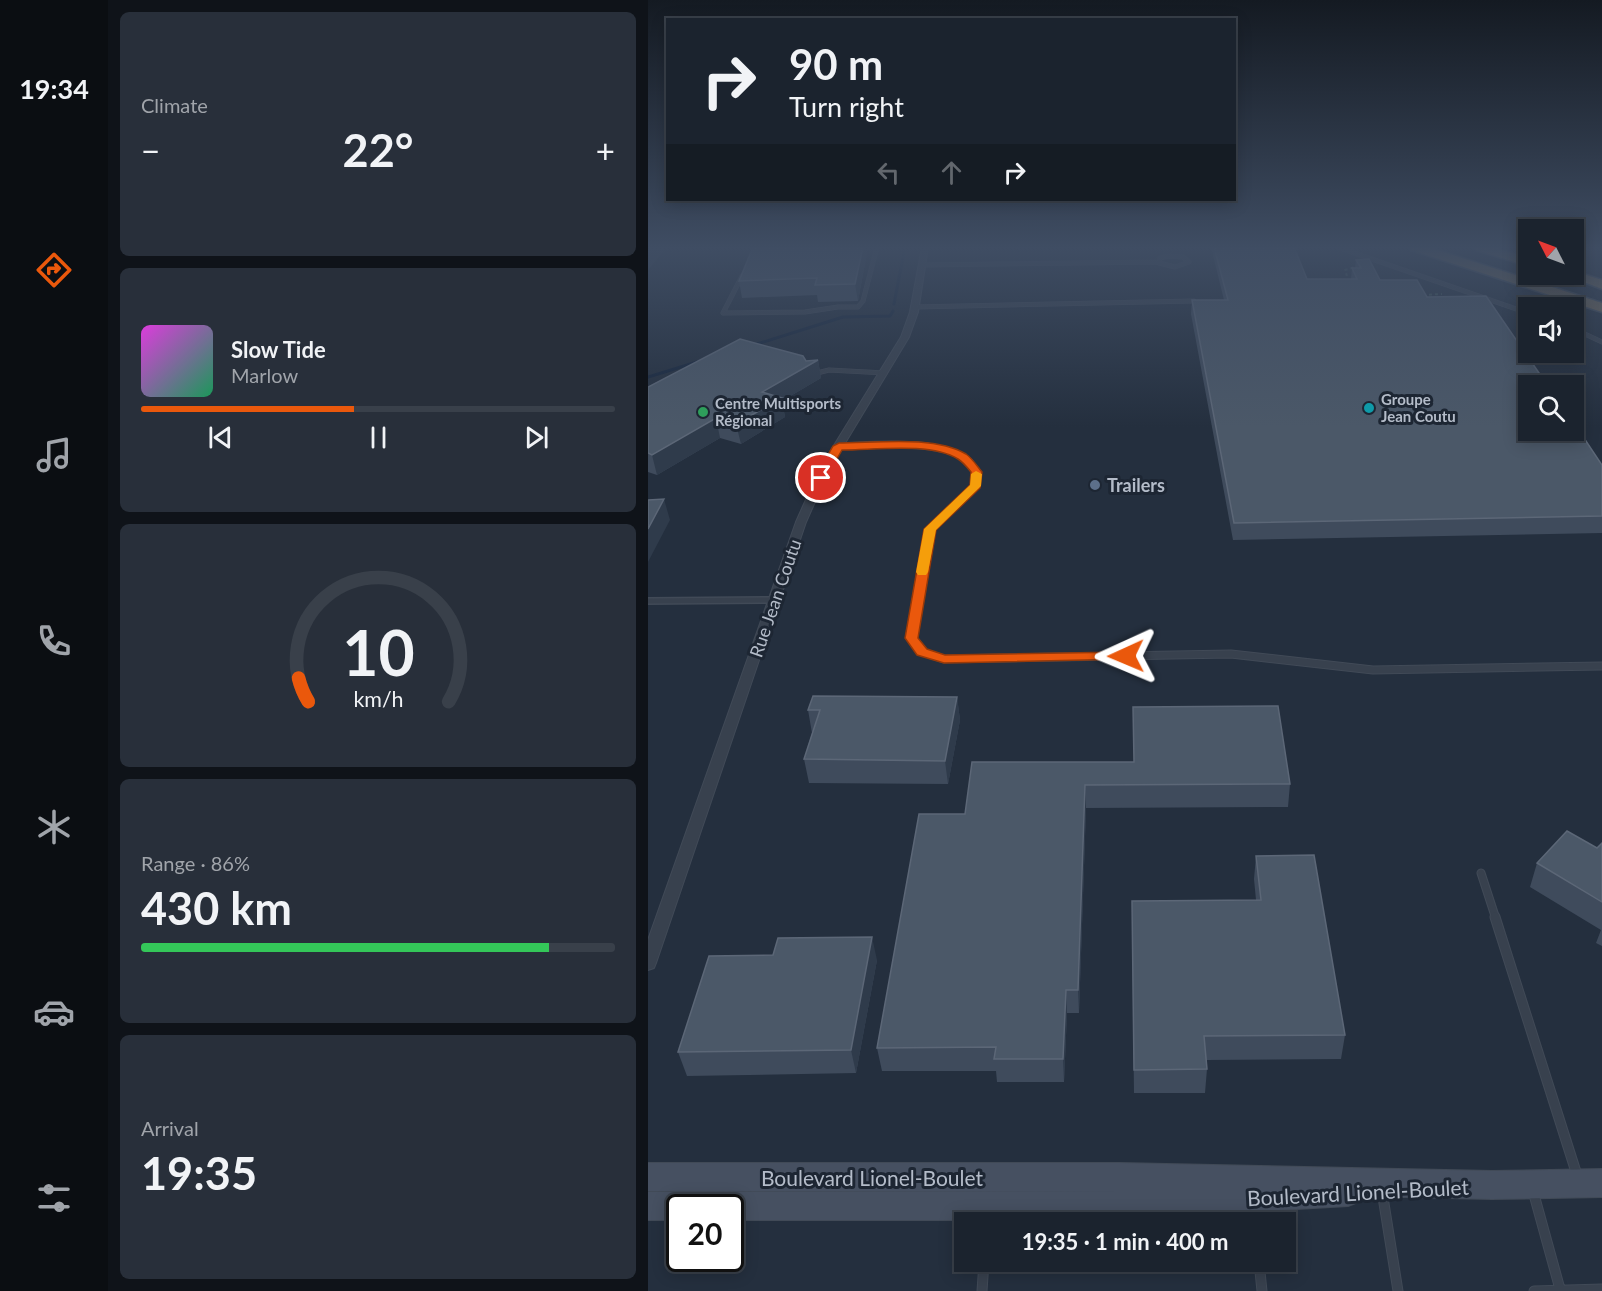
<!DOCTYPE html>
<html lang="en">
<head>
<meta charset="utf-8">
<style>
	body { margin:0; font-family:Lato,sans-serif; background:#282f3a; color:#f1f3f6; height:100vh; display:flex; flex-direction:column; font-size:22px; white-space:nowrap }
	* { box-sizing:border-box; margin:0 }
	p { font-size:20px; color:#a0a4aa }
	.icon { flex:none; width:33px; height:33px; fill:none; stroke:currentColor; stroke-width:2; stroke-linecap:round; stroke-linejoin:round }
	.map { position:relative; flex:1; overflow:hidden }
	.sheet { display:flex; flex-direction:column; gap:12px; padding:12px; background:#0f1319; width:540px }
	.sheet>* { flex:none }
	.top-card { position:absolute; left:18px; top:18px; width:570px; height:183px; border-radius:0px; box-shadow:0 3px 15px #0003,0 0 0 2px #39404a; background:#1b232e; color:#f1f3f6; overflow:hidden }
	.needle { width:39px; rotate:312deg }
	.fabs { position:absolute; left:870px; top:219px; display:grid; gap:12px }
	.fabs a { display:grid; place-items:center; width:66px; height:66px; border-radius:0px; background:#1b232e; box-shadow:0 3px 15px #0003,0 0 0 2px #39404a; font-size:30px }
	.speed { position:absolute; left:18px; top:1194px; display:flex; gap:12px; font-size:30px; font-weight:700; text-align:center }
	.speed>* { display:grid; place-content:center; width:78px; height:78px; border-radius:50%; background:#1b232e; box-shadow:0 3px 15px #0003,0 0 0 2px #39404a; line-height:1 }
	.speed .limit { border:3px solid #111; border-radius:9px; background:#fff; color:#111 }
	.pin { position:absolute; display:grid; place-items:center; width:51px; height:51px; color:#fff; margin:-26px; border:3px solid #fff; border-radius:50%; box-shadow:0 2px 6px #0007 }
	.me { position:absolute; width:66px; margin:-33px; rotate:269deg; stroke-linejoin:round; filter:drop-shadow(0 0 4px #0008) }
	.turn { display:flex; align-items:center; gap:21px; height:126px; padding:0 24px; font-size:27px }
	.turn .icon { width:78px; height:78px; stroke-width:2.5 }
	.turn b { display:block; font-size:42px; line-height:51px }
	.lanes { display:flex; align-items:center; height:57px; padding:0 24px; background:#0003; justify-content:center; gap:30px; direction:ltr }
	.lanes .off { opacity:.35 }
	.big { font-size:45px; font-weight:700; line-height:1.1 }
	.sheet .tile { flex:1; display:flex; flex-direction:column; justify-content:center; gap:9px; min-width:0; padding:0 21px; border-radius:9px; background:#282f3a }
	.sheet .dial { align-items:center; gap:0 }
	.dial svg { height:156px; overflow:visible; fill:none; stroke:#39404a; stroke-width:7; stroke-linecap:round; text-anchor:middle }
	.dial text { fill:#f1f3f6; stroke:none }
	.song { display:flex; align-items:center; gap:18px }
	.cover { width:72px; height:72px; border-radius:9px; background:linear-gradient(135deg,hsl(300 70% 55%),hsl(150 70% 35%)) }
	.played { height:6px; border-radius:3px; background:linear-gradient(90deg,#ea580c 45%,#39404a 45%) }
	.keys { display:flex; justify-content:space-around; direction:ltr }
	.heat { display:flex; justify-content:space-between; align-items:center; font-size:33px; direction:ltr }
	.charge { height:9px; border-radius:4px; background:linear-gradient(90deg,#34c759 86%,#39404a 0) }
	.trip { position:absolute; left:306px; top:1212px; width:342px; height:60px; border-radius:0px; background:#1b232e; box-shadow:0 3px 15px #0003,0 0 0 2px #39404a; font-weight:700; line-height:60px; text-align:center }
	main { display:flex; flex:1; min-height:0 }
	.menu { display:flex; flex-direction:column; width:108px; justify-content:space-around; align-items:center; background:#0b0e12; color:#a0a4aa }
	.menu .icon { width:42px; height:42px }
	.menu .selected { color:#ea580c }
	.menu b { font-size:27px; color:#f1f3f6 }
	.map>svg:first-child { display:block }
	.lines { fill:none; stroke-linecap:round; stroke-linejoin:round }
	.stream { stroke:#17263c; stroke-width:3 }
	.service-far3-casing { stroke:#414a57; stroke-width:5 }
	.service-far2-casing { stroke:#414a57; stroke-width:8 }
	.service-far1-casing { stroke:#414a57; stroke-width:9 }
	.service-casing { stroke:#414a57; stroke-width:11 }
	.minor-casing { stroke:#414a57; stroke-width:2 }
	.secondary-casing { stroke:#414a57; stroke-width:2 }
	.motorway-casing { stroke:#434c59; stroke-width:3 }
	.path { stroke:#3f5557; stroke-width:2; stroke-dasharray:3 3; stroke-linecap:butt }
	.service-far3 { stroke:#38414e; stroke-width:4 }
	.service-far2 { stroke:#38414e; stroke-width:5 }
	.service-far1 { stroke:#38414e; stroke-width:7 }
	.service { stroke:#38414e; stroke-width:9 }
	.minor { fill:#38414e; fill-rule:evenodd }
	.secondary { fill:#465061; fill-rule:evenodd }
	.motorway { fill:#746855; fill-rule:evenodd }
	.wall { fill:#3f4b5c }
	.shaded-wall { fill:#2f3b4b }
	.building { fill:#4b5868; stroke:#5c6777; stroke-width:1.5 }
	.route { fill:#ea580c; stroke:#983908; stroke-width:1.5 }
	.slow { fill:#f59e0b }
	.culture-dot { fill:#0f9aa8; stroke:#1d2633; stroke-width:2 }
	.leisure-dot { fill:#2e9e5b; stroke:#1d2633; stroke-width:2 }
	.service-dot { fill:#5c6f8a; stroke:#1d2633; stroke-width:2 }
	.labels { text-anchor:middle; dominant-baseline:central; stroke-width:6; stroke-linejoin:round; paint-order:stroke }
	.far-poi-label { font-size:15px; font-weight:bold; fill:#b4bcc9; stroke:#1d2633; text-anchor:start }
	.poi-label { font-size:18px; font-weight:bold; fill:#b4bcc9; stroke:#1d2633; text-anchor:start }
	.street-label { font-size:18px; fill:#b4bcc9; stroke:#1d2633 }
	.near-street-label { font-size:21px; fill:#b4bcc9; stroke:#1d2633 }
</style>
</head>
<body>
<main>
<nav class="menu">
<b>19:34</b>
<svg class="icon selected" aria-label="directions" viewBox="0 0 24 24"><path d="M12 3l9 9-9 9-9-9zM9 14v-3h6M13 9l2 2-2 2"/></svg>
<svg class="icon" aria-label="music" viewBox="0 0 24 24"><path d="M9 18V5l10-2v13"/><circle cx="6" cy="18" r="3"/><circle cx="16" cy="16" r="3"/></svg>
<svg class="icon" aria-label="phone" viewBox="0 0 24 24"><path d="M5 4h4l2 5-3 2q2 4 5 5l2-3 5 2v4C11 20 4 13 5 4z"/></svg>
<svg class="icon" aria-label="climate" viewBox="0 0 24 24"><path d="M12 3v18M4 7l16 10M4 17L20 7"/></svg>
<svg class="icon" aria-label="car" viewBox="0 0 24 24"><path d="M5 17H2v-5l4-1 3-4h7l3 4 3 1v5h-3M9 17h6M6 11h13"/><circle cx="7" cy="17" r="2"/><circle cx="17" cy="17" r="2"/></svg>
<svg class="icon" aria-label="filters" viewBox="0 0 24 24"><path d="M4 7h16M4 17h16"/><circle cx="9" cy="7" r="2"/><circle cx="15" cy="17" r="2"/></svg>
</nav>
<section class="sheet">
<div class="tile"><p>Climate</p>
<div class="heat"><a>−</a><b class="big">22°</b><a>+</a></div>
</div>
<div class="tile">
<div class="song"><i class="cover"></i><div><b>Slow Tide</b><p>Marlow</p></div></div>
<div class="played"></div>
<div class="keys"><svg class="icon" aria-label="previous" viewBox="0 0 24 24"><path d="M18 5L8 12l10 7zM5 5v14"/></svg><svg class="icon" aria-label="pause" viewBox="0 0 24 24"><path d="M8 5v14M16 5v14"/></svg><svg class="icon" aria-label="next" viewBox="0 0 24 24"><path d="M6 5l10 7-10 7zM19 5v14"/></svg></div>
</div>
<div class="tile dial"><svg viewBox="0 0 100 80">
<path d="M14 69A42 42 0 1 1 86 69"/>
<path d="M14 69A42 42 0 0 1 9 57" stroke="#ea580c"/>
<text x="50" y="56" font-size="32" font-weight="700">10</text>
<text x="50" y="72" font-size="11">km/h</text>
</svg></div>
<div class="tile"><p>Range · 86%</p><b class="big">430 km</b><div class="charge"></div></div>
<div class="tile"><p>Arrival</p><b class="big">19:35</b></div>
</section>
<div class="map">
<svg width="954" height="1291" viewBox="0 0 954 1291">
	<rect width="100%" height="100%" fill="#242f3e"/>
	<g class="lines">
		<path class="stream" d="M246,304L257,247
			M106,345L195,317L242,316L245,311
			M0,377L49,362"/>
		<g class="service-far3-casing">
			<path id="service-far3" d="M689,247L880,313
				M521,256L535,257L541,262L527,267L511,263L512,258Z
				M274,265L510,262
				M94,276L75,313L157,312L190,307H210L215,301L229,247
				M267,307L546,301
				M926,329L954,342
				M165,374L181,370L237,373"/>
		</g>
		<g class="service-far2-casing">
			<path id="service-far2" d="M191,446C222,446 315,435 328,472C329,476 328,482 328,486L282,529L265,633
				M0,601L126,600"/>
		</g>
		<g class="service-far1-casing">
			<path id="service-far1" d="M265,632L264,638L274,652L296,659L583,654L725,670L954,666
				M833,873L848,919"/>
		</g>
		<g class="service-casing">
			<path id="service" d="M847,917L929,1175
				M734,1191L750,1291
				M885,1191L912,1289
				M605,1204L607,1222
				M611,1262L614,1291
				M334,1291L336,1262
				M886,1291L954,1289"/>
		</g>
		<g class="minor-casing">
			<path id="minor" d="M274,247H280L270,312L261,337L182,468L158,522L8,963L6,968L0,970V940L148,522L172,468L253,337L262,312Z"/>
		</g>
		<g class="secondary-casing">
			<path id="secondary" d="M0,1163H472L844,1171L954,1169V1197L844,1199L713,1196L710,1202L700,1206L462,1220H82V1208H32V1220H0V1192L482,1191H0Z"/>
		</g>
		<g class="motorway-casing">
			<path id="motorway" d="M762,247H780L954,303V312L763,250Z
				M826,247H845L880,258V266L828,250Z
				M926,271L954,280V289L915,274H926Z"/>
		</g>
		<path class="path" d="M699,276L697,270L710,266
			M775,295L794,294"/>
		<use href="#service-far3" class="service-far3"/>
		<use href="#service-far2" class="service-far2"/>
		<use href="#service-far1" class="service-far1"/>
		<use href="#service" class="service"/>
		<use href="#minor" class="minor"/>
		<use href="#secondary" class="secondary"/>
		<use href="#motorway" class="motorway"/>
	</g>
	<path class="wall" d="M105,247H220L210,301L170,302L169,295L94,298L91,281Z
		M563,247H646L659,279H703L704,268H707L708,260L732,280L779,297L954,465V533L585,540L543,314L544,300H576Z
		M170,360L173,378L134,401L137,417L93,444L72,438L9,475L0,472V387L158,361Z
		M309,697L312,720L300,784L161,783L156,759L164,733L160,710Z
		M485,762L642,784L640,807L438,808L431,1013H419L416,1082H349L348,1071H234L229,1048L317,814Z
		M954,843V946L948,943L953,930L882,887L889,863L949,848Z
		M608,856L697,1035L693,1059L558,1060L559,1069L557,1093H486L484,925L608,900L606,879Z
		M229,960L208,1073L39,1076L30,1052Z"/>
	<path class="shaded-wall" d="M2,247H19L0,270V249Z
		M215,247H220L210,301L207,284Z
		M170,360L173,378L134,401L137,417L93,444L88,424L114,392Z
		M68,418L72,438L9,475L4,455Z
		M16,499L22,520L0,562V529Z
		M309,697L312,720L300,784L297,761Z
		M437,785L438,808L431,1013L430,990Z
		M224,937L229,960L208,1073L203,1050Z
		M418,990L419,1013L416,1082L415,1059Z"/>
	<path class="building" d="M105,247H215L207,284L167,285L169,278L91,281Z
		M566,247H646L659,279H709L704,268H713L708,260L721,259L732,280H769L779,297L838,296L900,386H880V430H926V423L954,465V516L586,523L544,300H580Z
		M92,339L155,356L158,361L170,360L114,392L134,398L88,424L68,418L4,455L0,453V387Z
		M16,499L0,529V500Z
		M165,696L309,697L297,761L156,759L172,710H160Z
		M630,706L642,784L437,785L430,990H418L415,1059H346L348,1047L229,1048L271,814H317L324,762H486L485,707Z
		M919,831L949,848L954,843V902L889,863Z
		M666,855L697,1035L556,1036L559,1069L486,1070L484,901L613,900L608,856Z
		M224,937L203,1050L30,1052L61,956L125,955L130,938Z"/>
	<linearGradient id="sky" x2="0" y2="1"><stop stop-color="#141a22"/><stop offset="0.58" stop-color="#3f4d63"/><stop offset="1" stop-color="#3f4d63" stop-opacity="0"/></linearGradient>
	<rect width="954" height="427" fill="url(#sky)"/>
	<path class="route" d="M191,443C227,443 286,435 318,454C324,458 329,466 334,472L332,488L288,530L270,638L279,649L297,655L478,652L483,653L485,656L483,659L296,663L269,655L257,638L276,529L322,485L323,472C319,467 315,462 310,459C282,442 227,450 194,450L177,480H169L167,478L185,446Z"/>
	<path class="slow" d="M328,471L334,474L333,486L288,530L280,572L278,575H270L268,572L276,529L322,485L323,474Z"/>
	<circle class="culture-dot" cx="721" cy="408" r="6"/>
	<circle class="leisure-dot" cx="55" cy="412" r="6"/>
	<circle class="service-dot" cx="447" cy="485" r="6"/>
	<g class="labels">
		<g class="far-poi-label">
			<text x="733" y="399">Groupe<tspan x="733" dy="17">Jean Coutu</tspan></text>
			<text x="67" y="403">Centre Multisports<tspan x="67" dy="17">Régional</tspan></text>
		</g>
		<g class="poi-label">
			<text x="459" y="485">Trailers</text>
		</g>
		<g class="street-label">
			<text transform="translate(127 598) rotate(-71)">Rue Jean Coutu</text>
		</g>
		<g class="near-street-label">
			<text x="224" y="1177">Boulevard Lionel-Boulet</text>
			<text transform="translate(710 1192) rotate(-3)">Boulevard Lionel-Boulet</text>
		</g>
	</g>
</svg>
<div class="fabs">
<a><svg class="needle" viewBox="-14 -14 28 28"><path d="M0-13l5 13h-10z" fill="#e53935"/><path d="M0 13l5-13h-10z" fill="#a0a4aa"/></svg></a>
<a><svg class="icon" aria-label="sound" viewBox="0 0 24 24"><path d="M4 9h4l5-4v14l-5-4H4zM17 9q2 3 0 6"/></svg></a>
<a><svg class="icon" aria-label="search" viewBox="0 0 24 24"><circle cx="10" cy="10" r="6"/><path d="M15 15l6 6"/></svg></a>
</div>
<div class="speed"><div class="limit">20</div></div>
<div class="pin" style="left:173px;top:478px;background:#d93025"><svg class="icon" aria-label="arrive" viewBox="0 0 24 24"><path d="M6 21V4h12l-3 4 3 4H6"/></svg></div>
<svg class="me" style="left:478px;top:656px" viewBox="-20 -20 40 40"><path d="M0-17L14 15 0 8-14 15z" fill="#ea580c" stroke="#fff" stroke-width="4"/></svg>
<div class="trip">19:35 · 1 min · 400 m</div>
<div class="top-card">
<div class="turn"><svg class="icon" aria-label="right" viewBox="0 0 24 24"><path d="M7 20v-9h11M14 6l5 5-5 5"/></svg><div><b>90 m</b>Turn right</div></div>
<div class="lanes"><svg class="icon off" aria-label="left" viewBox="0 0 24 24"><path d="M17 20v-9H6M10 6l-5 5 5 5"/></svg><svg class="icon off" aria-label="ahead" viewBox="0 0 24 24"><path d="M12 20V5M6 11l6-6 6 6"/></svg><svg class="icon" aria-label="right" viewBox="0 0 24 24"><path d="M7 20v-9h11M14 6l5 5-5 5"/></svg></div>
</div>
</div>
</main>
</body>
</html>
